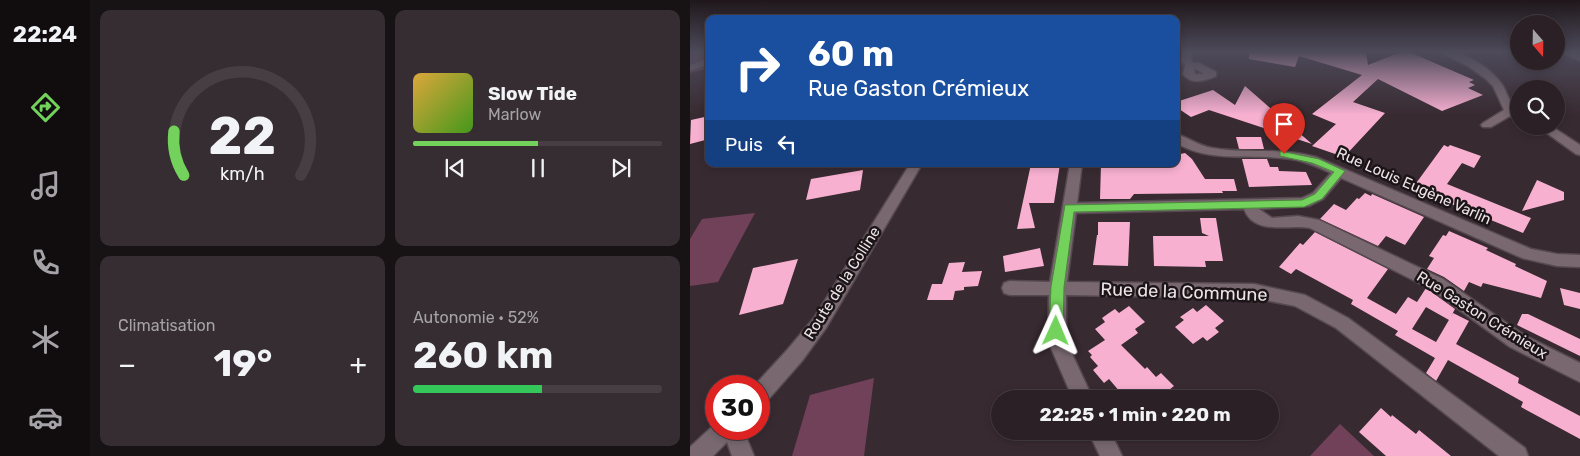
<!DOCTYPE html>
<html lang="fr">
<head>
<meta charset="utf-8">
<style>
	body { margin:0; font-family:Rubik,sans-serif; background:#362d32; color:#f1f3f6; height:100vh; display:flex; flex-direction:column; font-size:19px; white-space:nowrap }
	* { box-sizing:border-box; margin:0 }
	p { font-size:16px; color:#a5a3a7 }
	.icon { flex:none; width:28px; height:28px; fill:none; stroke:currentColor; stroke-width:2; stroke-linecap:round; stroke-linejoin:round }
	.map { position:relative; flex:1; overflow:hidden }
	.drawer { display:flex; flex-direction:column; gap:10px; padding:10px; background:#171214; width:600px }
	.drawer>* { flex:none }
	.banner { position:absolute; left:15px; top:15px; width:475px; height:152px; border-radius:10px; box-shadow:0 2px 8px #0003,0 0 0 1px #463e42; background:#1a4fa0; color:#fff; overflow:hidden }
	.needle { width:32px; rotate:160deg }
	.fabs { position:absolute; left:820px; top:15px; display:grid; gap:10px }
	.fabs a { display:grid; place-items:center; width:55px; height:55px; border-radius:50%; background:#2a2025; box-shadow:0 2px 8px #0003,0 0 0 1px #463e42; font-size:25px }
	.speed { position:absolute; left:15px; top:375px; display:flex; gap:10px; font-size:25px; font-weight:700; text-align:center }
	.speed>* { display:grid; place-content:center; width:65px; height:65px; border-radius:50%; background:#2a2025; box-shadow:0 2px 8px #0003,0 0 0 1px #463e42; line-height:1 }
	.speed .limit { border:8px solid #d22; background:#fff; color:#111 }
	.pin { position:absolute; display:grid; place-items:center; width:42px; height:42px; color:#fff; margin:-51px -21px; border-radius:50% 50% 50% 0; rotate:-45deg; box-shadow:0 0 5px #0007 }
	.pin .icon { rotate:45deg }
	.me { position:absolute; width:55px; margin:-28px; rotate:1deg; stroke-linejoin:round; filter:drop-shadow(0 0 4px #0008) }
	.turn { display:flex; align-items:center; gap:18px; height:105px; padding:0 20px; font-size:22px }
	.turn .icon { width:65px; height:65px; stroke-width:2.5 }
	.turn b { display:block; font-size:35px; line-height:42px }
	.then { display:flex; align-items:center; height:48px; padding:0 20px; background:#0003; gap:10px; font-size:19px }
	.big { font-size:38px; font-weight:700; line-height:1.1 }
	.drawer .tile { flex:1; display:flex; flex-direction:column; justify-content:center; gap:8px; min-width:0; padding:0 18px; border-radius:10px; background:#362d32 }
	.drawer .dial { align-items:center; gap:0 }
	.dial svg { height:130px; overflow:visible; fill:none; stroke:#463e42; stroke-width:7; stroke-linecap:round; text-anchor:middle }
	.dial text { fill:#f1f3f6; stroke:none }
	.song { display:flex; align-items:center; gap:15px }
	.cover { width:60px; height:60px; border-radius:8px; background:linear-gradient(135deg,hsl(40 70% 55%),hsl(100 70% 35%)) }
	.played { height:5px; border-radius:2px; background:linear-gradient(90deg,#73d25c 50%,#463e42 50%) }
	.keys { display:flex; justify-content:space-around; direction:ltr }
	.heat { display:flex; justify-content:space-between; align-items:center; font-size:28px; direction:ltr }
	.charge { height:8px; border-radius:4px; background:linear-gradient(90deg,#34c759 52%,#463e42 0) }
	.drawer .tiles { flex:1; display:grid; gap:10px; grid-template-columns:repeat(2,1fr) }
	.trip { position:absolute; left:301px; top:390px; width:288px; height:50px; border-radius:25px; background:#2a2025; box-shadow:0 2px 8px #0003,0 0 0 1px #463e42; font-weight:700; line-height:50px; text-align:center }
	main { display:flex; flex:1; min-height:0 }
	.tabs { display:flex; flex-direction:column; width:90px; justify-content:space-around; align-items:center; background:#110d0f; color:#a5a3a7 }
	.tabs .icon { width:35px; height:35px }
	.tabs .current { color:#73d25c }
	.tabs b { font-size:22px; color:#f1f3f6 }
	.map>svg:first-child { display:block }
	.green { fill:#714159 }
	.building { fill:#f8b0d1 }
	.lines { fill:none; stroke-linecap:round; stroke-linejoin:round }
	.minor-casing { stroke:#55494f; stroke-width:3 }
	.minor { fill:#796870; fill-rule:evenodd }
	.route { fill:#73d25c; stroke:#4b883c }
	.labels { text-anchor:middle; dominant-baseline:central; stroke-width:5; stroke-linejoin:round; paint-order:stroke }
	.street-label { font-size:15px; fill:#ede3e7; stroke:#1b1518 }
	.near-street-label { font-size:18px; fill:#ede3e7; stroke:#1b1518 }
</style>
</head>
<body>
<main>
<nav class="tabs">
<b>22:24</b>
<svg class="icon current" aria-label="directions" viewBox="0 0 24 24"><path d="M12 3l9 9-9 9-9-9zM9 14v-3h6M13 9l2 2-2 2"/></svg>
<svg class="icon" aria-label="music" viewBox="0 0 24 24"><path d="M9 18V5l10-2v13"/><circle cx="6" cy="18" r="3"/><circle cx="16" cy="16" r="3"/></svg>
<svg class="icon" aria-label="phone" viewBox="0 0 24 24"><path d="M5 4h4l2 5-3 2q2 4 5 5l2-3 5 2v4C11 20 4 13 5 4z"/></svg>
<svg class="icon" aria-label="climate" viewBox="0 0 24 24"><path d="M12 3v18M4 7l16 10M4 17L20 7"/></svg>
<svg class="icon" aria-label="car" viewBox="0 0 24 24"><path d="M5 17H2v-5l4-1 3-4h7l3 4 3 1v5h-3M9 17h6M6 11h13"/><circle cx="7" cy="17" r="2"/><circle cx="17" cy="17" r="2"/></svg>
</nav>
<section class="drawer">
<div class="tiles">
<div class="tile dial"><svg viewBox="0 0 100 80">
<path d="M14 69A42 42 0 1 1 86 69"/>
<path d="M14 69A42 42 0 0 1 8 42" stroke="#73d25c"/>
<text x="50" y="56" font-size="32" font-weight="700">22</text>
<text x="50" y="72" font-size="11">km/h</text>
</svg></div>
<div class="tile">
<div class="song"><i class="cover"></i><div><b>Slow Tide</b><p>Marlow</p></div></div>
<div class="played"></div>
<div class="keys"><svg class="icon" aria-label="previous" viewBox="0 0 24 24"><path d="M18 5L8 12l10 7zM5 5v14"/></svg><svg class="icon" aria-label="pause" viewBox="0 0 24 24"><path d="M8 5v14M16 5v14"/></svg><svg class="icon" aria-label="next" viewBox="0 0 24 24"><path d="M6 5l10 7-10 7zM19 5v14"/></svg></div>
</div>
<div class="tile"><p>Climatisation</p>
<div class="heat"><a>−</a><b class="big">19°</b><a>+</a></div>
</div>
<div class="tile"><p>Autonomie · 52%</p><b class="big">260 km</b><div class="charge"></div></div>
</div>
</section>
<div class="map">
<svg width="890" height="456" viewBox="0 0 890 456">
	<rect width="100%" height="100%" fill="#382a31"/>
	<path class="green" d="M0,52H19V68L0,73Z
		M65,213L28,282L0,286V239L12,219Z
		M184,378L174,456H102L120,395Z
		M650,424L684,456H620Z"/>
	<path class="building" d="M559,52H676L678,65L711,52H719L784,80L779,82L785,85L778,88L793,95L752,111L688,79L663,102L695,113L654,157L622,146L646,124L622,114L672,75L609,56L605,67L559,59Z
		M555,86L579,107L622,144L519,110L501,117L486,107V102L523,90L545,105Z
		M19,116V139L0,144L1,120Z
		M546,137H571L574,149H549Z
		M754,145L758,147L760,145L791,156L784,168L772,163L757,184L841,218L833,233L761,204L762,202L724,186Z
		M495,153L502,159L515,179H544L547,191H532L533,193L444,194L440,199H410L411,164H486V155Z
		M552,159H577L580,167H588L589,171L616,172L622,185L559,187Z
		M341,164H370L364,203H339L345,228L327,229Z
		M173,170L170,190L116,200L121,179Z
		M847,180L874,192V200L832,211Z
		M675,193L681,196L682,194L734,217L715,245L696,236L688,246L630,219L644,204L656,210L667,198L669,199Z
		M510,218H526L533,261H515L516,267L464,266L463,236H519L512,233Z
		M408,222H440L438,266L403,265L407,235H408Z
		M759,231L798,248L796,250L826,264L825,266L857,281L851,298L793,283L791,287L779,282L774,291L754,277L737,269L744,258L739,256L753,235L756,236Z
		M625,232L698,269L677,298L706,314L718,297L736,307L722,329L746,342L763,313L779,321L766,344L829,378L828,383L890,416V439L831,407L833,402L758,360L746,381L736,373L745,358L705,335L708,331L661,304L663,300L606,269L601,274L589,267L610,243L613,245Z
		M350,248L354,266L315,272L313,256Z
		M108,259L93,304L49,315L63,268Z
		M275,262L272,272L292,271L288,286L274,287V290L265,291L263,300H237L242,284H252L259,263Z
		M736,288L765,309L759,320L727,302Z
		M870,288L890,293V309L874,305Z
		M516,305L534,321L525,328L529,332L517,341L513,337L503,344L485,327L494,320L490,317L503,308L507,312Z
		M439,306L455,322L445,329L448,333L431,345L455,369L457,367L466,377L471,373L484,386L479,390L487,399H436L419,379L414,383L403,370L408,366L400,357L402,355L398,351L415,340L405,329L415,322L412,318L419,313L425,309L429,313Z
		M832,314H838L890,339V356L827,325Z
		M691,408L701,417L702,415L726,434L729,430L761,456H696L669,432Z"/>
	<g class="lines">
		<g class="minor-casing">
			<path id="minor" d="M494,52H502L501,60L503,63H509L526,72V76C514,81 502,85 493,74L495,66L491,60ZM504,68L514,74H505Z
				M749,52C771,49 801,67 813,86C818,95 820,105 829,112V120L820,116L801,127H793L791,125L793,123L814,110L803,86L796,79L778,66Z
				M870,52H882L890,55V61Z
				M19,58V64L0,71V65Z
				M847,126H861L890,145V155L886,154Z
				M486,134C499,138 509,146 522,148C557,154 590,147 626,157L841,249L867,254L890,255V267L867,266L832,258L651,178L633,199L619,206L569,209L582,218L608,216L629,220L753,279L834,335L890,363V382L820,347L741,289L620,228C599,224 564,236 554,209L386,213L377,282L564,284L615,295L658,318L835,448L838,456H809L646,328L605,306L564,298L376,295V341L403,399H383L358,341L359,295H320L314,293L312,288L314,283L320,281L360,282L380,164H392L387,203L612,198L623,193L641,173C628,167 615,161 601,159C562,153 522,164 486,143Z
				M220,164H232L136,328L112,361L76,402L69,404V386H64L98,349L124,318Z
				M26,423V429H53L64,456H42L37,442L23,456H0V447Z
				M398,431H420L432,456H410Z"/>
		</g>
		<use href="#minor" class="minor"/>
	</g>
	<linearGradient id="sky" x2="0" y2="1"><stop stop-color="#1f171b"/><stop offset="0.45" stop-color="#4d4a5a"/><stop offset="1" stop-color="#4d4a5a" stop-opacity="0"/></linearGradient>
	<rect width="890" height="115" fill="url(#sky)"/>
	<path class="route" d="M590,151L629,159L655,171L632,199L614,207L384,212L374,287L373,331L371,335L366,337L361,335L359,331L361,287L375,205L612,200L625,194L644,172L622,163L590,156Z"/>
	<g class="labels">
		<g class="street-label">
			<text transform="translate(724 186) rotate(24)">Rue Louis Eugène Varlin</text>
			<text transform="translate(152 283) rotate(-58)">Route de la Colline</text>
			<text transform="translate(792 315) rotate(32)">Rue Gaston Crémieux</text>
		</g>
		<g class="near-street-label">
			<text transform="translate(494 292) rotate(2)">Rue de la Commune</text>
		</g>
	</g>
</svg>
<div class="fabs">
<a><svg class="needle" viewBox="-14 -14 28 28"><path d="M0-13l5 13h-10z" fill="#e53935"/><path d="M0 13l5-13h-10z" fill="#a5a3a7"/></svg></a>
<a><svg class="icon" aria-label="search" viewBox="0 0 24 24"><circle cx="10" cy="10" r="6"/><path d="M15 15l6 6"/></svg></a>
</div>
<div class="speed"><div class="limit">30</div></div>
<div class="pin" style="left:594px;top:154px;background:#d93025"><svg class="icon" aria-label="arrive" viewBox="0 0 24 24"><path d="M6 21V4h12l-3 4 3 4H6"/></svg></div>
<svg class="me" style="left:366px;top:331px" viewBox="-20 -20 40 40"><path d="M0-17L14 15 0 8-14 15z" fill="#73d25c" stroke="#fff" stroke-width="4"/></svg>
<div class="trip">22:25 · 1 min · 220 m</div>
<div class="banner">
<div class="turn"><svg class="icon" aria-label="right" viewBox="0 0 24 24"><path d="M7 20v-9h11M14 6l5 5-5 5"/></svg><div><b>60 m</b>Rue Gaston Crémieux</div></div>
<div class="then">Puis<svg class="icon" aria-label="left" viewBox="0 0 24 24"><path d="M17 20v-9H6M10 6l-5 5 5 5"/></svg></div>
</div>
</div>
</main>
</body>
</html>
